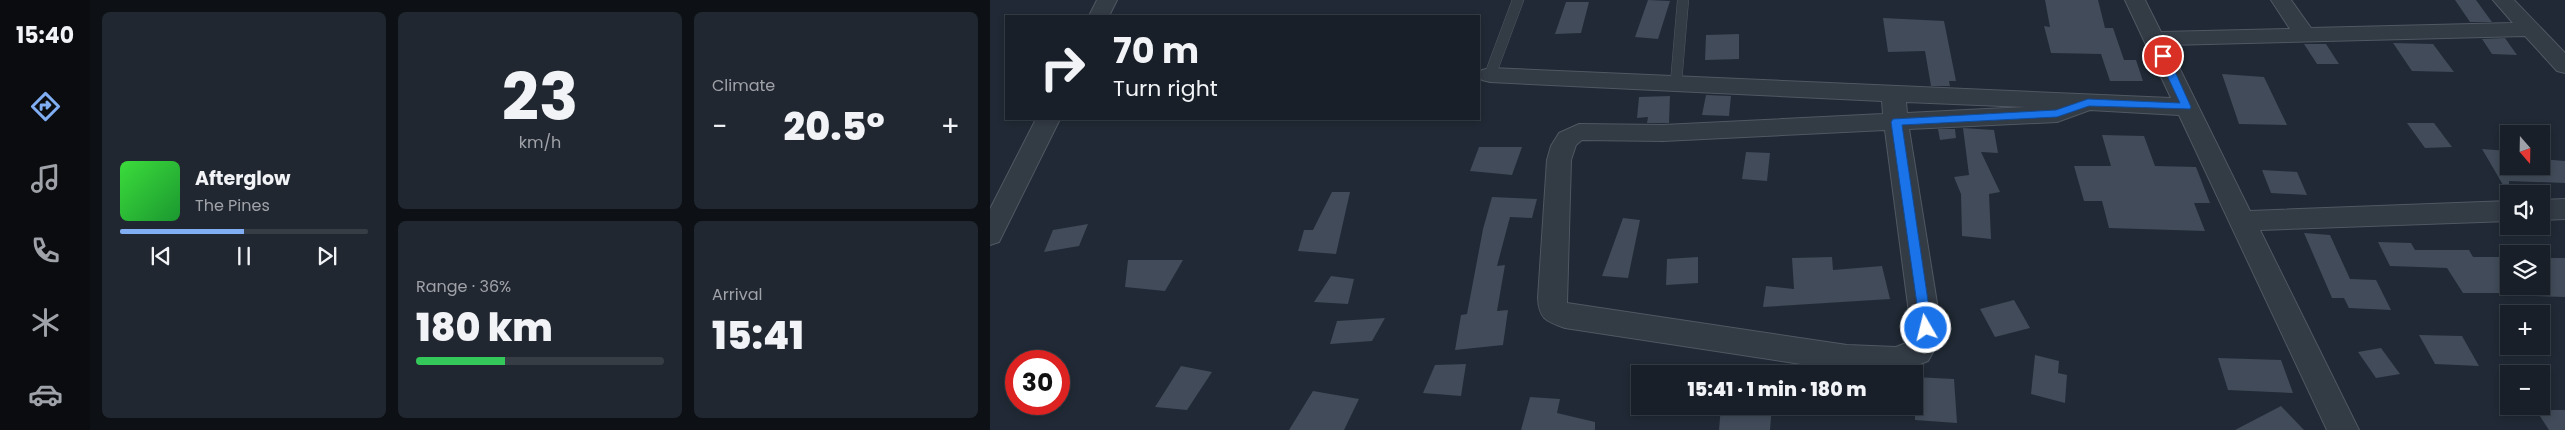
<!DOCTYPE html>
<html lang="en">
<head>
<meta charset="utf-8">
<style>
	body { margin:0; font-family:Poppins,sans-serif; background:#212730; color:#f1f3f6; height:100vh; display:flex; flex-direction:column; font-size:19px; white-space:nowrap }
	* { box-sizing:border-box; margin:0 }
	p { font-size:16px; color:#9fa2a8 }
	.icon { flex:none; width:28px; height:28px; fill:none; stroke:currentColor; stroke-width:2; stroke-linecap:round; stroke-linejoin:round }
	.map { position:relative; flex:1; overflow:hidden }
	.panel { display:flex; flex-direction:column; gap:12px; padding:12px; background:#0d1116; width:900px }
	.panel>* { flex:none }
	.banner { position:absolute; left:15px; top:15px; width:475px; height:105px; border-radius:0px; box-shadow:0 2px 8px #0003,0 0 0 1px #363d45; background:#181f28; color:#f1f3f6; overflow:hidden }
	.needle { width:32px; rotate:160deg }
	.fabs { position:absolute; left:1510px; top:125px; display:grid; gap:10px }
	.fabs a { display:grid; place-items:center; width:50px; height:50px; border-radius:0px; background:#181f28; box-shadow:0 2px 8px #0003,0 0 0 1px #363d45; font-size:25px }
	.speed { position:absolute; left:15px; top:350px; display:flex; gap:10px; font-size:25px; font-weight:700; text-align:center }
	.speed>* { display:grid; place-content:center; width:65px; height:65px; border-radius:50%; background:#181f28; box-shadow:0 2px 8px #0003,0 0 0 1px #363d45; line-height:1 }
	.speed .limit { border:8px solid #d22; background:#fff; color:#111 }
	.pin { position:absolute; display:grid; place-items:center; width:42px; height:42px; color:#fff; margin:-21px; border:2px solid #fff; border-radius:50%; box-shadow:0 1px 5px #0007 }
	.me { position:absolute; width:55px; margin:-28px; rotate:352deg; stroke-linejoin:round; filter:drop-shadow(0 0 4px #0008) }
	.turn { display:flex; align-items:center; gap:18px; height:105px; padding:0 25px; font-size:22px }
	.turn .icon { width:65px; height:65px; stroke-width:2.5 }
	.turn b { display:block; font-size:35px; line-height:42px }
	.big { font-size:38px; font-weight:800; line-height:1.1 }
	.panel .tile { flex:1; display:flex; flex-direction:column; justify-content:center; gap:8px; min-width:0; padding:0 18px; border-radius:8px; background:#212730 }
	.panel .dial { align-items:center; gap:0 }
	.dial b { font-size:65px; line-height:1 }
	.song { display:flex; align-items:center; gap:15px }
	.cover { width:60px; height:60px; border-radius:8px; background:linear-gradient(135deg,hsl(120 70% 55%),hsl(130 70% 35%)) }
	.played { height:5px; border-radius:2px; background:linear-gradient(90deg,#81aef3 50%,#363d45 50%) }
	.keys { display:flex; justify-content:space-around; direction:ltr }
	.heat { display:flex; justify-content:space-between; align-items:center; font-size:28px; direction:ltr }
	.charge { height:8px; border-radius:4px; background:linear-gradient(90deg,#34c759 36%,#363d45 0) }
	.panel .tiles { flex:1; display:grid; gap:12px; grid-template-columns:repeat(3,1fr) }
	.tile:first-child { grid-row:span 2 }
	.trip { position:absolute; left:641px; top:365px; width:292px; height:50px; border-radius:0px; background:#181f28; box-shadow:0 2px 8px #0003,0 0 0 1px #363d45; font-weight:800; line-height:50px; text-align:center }
	main { display:flex; flex:1; min-height:0 }
	.menu { display:flex; flex-direction:column; width:90px; justify-content:space-around; align-items:center; background:#0a0c10; color:#9fa2a8 }
	.menu .icon { width:35px; height:35px }
	.menu .active { color:#81aef3 }
	.menu b { font-size:22px; color:#f1f3f6 }
	.map>svg:first-child { display:block }
	.building { fill:#414b59 }
	.lines { fill:none; stroke-linecap:round; stroke-linejoin:round }
	.lane-casing { stroke:#505863; stroke-width:12 }
	.street-casing { stroke:#505863; stroke-width:2 }
	.lane { stroke:#333b45; stroke-width:11 }
	.street { fill:#333b45; fill-rule:evenodd }
	.route { fill:#1a73e8; stroke:#114b97 }
</style>
</head>
<body>
<main>
<nav class="menu">
<b>15:40</b>
<svg class="icon active" aria-label="directions" viewBox="0 0 24 24"><path d="M12 3l9 9-9 9-9-9zM9 14v-3h6M13 9l2 2-2 2"/></svg>
<svg class="icon" aria-label="music" viewBox="0 0 24 24"><path d="M9 18V5l10-2v13"/><circle cx="6" cy="18" r="3"/><circle cx="16" cy="16" r="3"/></svg>
<svg class="icon" aria-label="phone" viewBox="0 0 24 24"><path d="M5 4h4l2 5-3 2q2 4 5 5l2-3 5 2v4C11 20 4 13 5 4z"/></svg>
<svg class="icon" aria-label="climate" viewBox="0 0 24 24"><path d="M12 3v18M4 7l16 10M4 17L20 7"/></svg>
<svg class="icon" aria-label="car" viewBox="0 0 24 24"><path d="M5 17H2v-5l4-1 3-4h7l3 4 3 1v5h-3M9 17h6M6 11h13"/><circle cx="7" cy="17" r="2"/><circle cx="17" cy="17" r="2"/></svg>
</nav>
<section class="panel">
<div class="tiles">
<div class="tile">
<div class="song"><i class="cover"></i><div><b>Afterglow</b><p>The Pines</p></div></div>
<div class="played"></div>
<div class="keys"><svg class="icon" aria-label="previous" viewBox="0 0 24 24"><path d="M18 5L8 12l10 7zM5 5v14"/></svg><svg class="icon" aria-label="pause" viewBox="0 0 24 24"><path d="M8 5v14M16 5v14"/></svg><svg class="icon" aria-label="next" viewBox="0 0 24 24"><path d="M6 5l10 7-10 7zM19 5v14"/></svg></div>
</div>
<div class="tile dial"><b>23</b><p>km/h</p></div>
<div class="tile"><p>Climate</p>
<div class="heat"><a>−</a><b class="big">20.5°</b><a>+</a></div>
</div>
<div class="tile"><p>Range · 36%</p><b class="big">180 km</b><div class="charge"></div></div>
<div class="tile"><p>Arrival</p><b class="big">15:41</b></div>
</div>
</section>
<div class="map">
<svg width="1575" height="430" viewBox="0 0 1575 430">
	<rect width="100%" height="100%" fill="#202935"/>
	<path class="building" d="M658,0L680,1L668,39L645,37Z
		M1055,0H1108L1115,28H1123L1134,60H1146L1153,81H1120L1111,54L1061,53L1054,26L1060,27Z
		M1465,0H1486L1502,22H1480Z
		M576,2H599L591,33L565,34Z
		M893,18L954,21L966,81H959L960,86H941L935,51L898,52Z
		M749,34V59L715,60L716,35Z
		M1515,38L1527,55L1502,54L1492,39Z
		M1403,43L1443,44L1464,72L1422,71Z
		M1314,44H1336L1349,64H1327Z
		M1232,74L1274,77L1297,125L1249,124Z
		M716,95L741,96L739,116L712,115Z
		M680,96L679,123H657L658,117L647,118L649,97Z
		M1417,123H1444L1462,147L1435,148Z
		M973,128L1004,130L1008,153L991,152L1010,192L999,194L1001,239L972,236L971,194L964,177L979,175Z
		M948,129H965L966,138L950,140Z
		M1112,135L1154,136L1165,166L1206,167L1220,203H1204L1215,231L1119,228L1112,201H1094L1084,166H1121Z
		M489,147H532L522,175L480,171Z
		M1492,149L1519,151V166H1551V159L1575,161V183L1519,181V195Z
		M756,152L780,153L777,181L752,179Z
		M1272,170L1307,172L1317,195L1281,193Z
		M342,192H360L346,254L308,251L314,230H323Z
		M502,197L547,199L542,218L520,217L507,266L515,265L507,311L518,310L513,345L465,350L471,315L477,314L493,229Z
		M633,218L650,220L638,278L612,276Z
		M98,224L89,246L54,252L63,230Z
		M1314,233L1340,235L1360,279L1386,280L1401,310L1359,308L1354,298H1342Z
		M1388,242L1421,243L1425,250H1479L1483,257H1519V286H1551V258H1575V297L1543,296L1541,293H1473L1457,268L1400,266Z
		M708,257V283L676,285L677,259Z
		M842,257L843,270L892,266L900,299L773,307L776,286L804,289L802,258Z
		M138,260H193L175,291L135,287Z
		M341,276L364,279L358,304L324,302Z
		M1024,300L1040,328L1005,337L990,309Z
		M395,318L382,341L340,344L347,321Z
		M1429,335L1472,336L1489,366L1445,364Z
		M1391,348L1410,374L1386,378L1368,352Z
		M1045,355L1069,361L1068,373L1077,375L1075,403L1041,394Z
		M1228,358L1291,360L1303,393L1238,390Z
		M476,364L471,396L433,393L445,365Z
		M191,366L222,372L197,410L165,407Z
		M735,367L784,369V374H734Z
		M925,377L964,379L967,423L925,420Z
		M323,391L369,399L354,430H299Z
		M540,397L570,399L567,413L605,422V430H531Z
		M731,406H782L780,430H729Z
		M1291,406L1314,430H1245Z
		M1546,410H1575V430H1559Z"/>
	<g class="lines">
		<g class="lane-casing">
			<path id="lane" d="M500,75L528,0
				M686,83L693,0"/>
		</g>
		<g class="street-casing">
			<path id="street" d="M107,0H127L119,16H99Z
				M1135,0H1155L1171,32L1300,29L1281,0H1301L1321,28L1523,23L1503,0H1524L1575,53V73L1567,71L1535,36L1178,45L1260,211L1519,201V221L1270,230L1369,430H1337L1189,115L1100,110L1067,122L919,129L951,328L947,345L938,361L907,373H892L857,371L575,328C556,321 549,319 548,298L557,160L561,146L569,133L589,124L673,125L893,114L892,101L500,82L492,80L489,75L492,70L500,68L1181,98ZM916,102L1036,107L917,113ZM895,130L921,328L916,343L906,347L857,345L577,303L581,160L586,145L592,140L673,141Z
				M46,119H70L9,242L0,245V209Z
				M1575,199V219L1551,220V200Z"/>
		</g>
		<use href="#lane" class="lane"/>
		<use href="#street" class="street"/>
	</g>
	<path class="route" d="M1173,53L1178,56L1201,107L1200,109L1099,106L1067,117L912,125L942,328L936,333L931,332L901,122L903,119L1066,110L1098,99L1190,103L1168,56Z"/>
</svg>
<div class="fabs">
<a><svg class="needle" viewBox="-14 -14 28 28"><path d="M0-13l5 13h-10z" fill="#e53935"/><path d="M0 13l5-13h-10z" fill="#9fa2a8"/></svg></a>
<a><svg class="icon" aria-label="sound" viewBox="0 0 24 24"><path d="M4 9h4l5-4v14l-5-4H4zM17 9q2 3 0 6"/></svg></a>
<a><svg class="icon" aria-label="layers" viewBox="0 0 24 24"><path d="M12 4l9 5-9 5-9-5zM3 14l9 5 9-5"/></svg></a>
<a>+</a>
<a>−</a>
</div>
<div class="speed"><div class="limit">30</div></div>
<div class="pin" style="left:1173px;top:56px;background:#d93025"><svg class="icon" aria-label="arrive" viewBox="0 0 24 24"><path d="M6 21V4h12l-3 4 3 4H6"/></svg></div>
<svg class="me" style="left:936px;top:328px" viewBox="-20 -20 40 40"><circle r="17" fill="#1a73e8" stroke="#fff" stroke-width="3"/><path d="M0-11L8 9 0 5-8 9z" fill="#fff"/></svg>
<div class="trip">15:41 · 1 min · 180 m</div>
<div class="banner">
<div class="turn"><svg class="icon" aria-label="right" viewBox="0 0 24 24"><path d="M7 20v-9h11M14 6l5 5-5 5"/></svg><div><b>70 m</b>Turn right</div></div>
</div>
</div>
</main>
</body>
</html>
